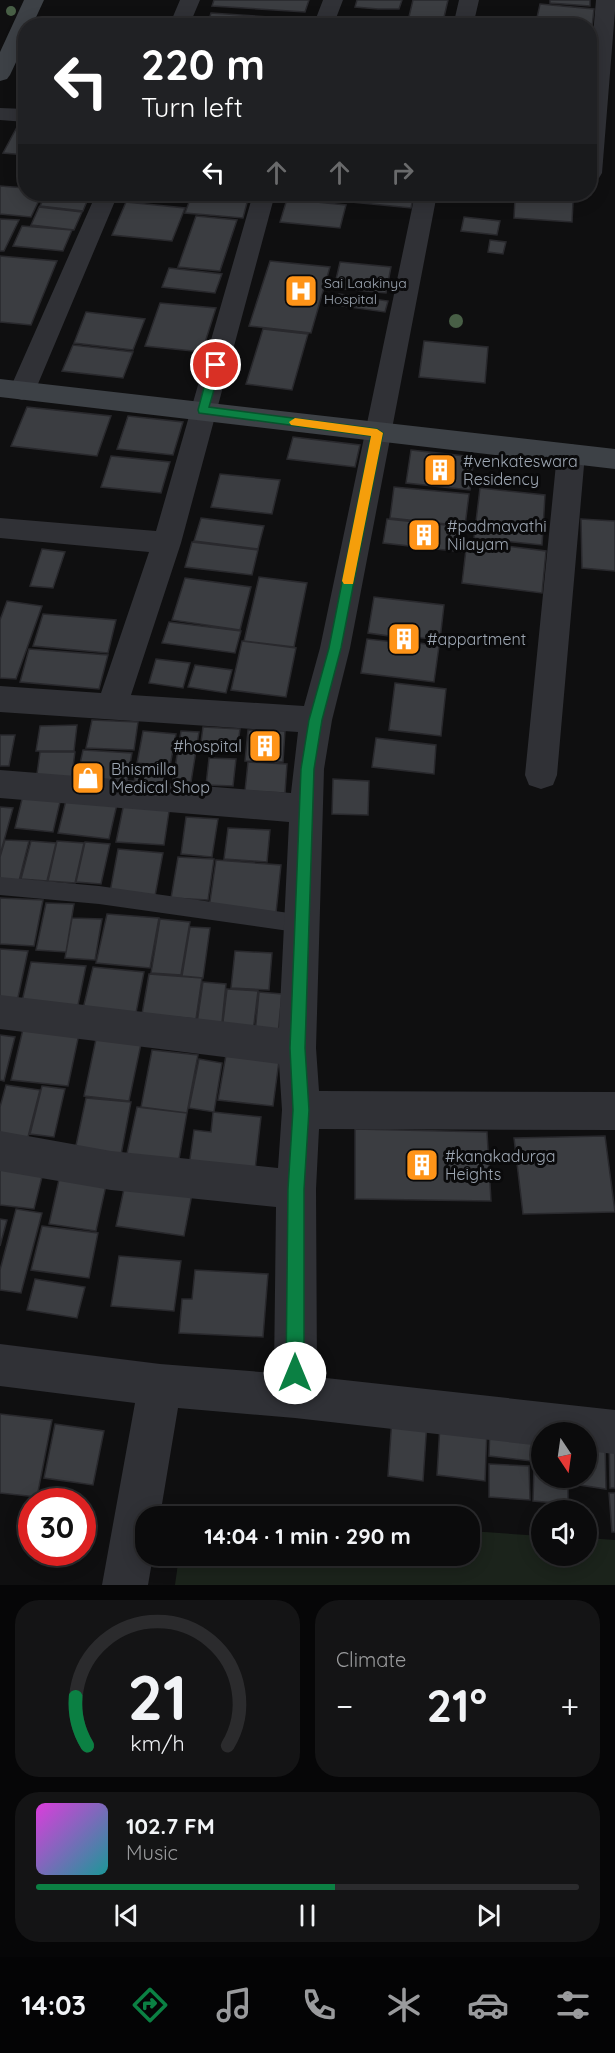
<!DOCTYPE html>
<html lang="en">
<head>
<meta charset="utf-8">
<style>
	body { margin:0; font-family:Quicksand,sans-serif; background:#141415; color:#f1f3f6; height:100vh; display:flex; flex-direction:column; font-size:22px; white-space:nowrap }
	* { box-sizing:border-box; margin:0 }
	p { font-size:20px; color:#9a9b9d }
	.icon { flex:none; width:33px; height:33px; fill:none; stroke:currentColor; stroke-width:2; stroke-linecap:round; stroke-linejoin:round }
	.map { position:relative; height:1585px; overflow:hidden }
	.details { display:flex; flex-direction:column; gap:15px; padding:15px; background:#060607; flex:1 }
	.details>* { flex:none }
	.hud { position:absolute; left:18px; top:18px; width:579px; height:183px; border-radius:24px; box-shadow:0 3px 15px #0003,0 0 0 2px #2b2b2d; background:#202124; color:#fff; overflow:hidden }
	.needle { width:39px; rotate:167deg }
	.fabs { position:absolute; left:531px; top:1422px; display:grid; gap:12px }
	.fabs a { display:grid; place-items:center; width:66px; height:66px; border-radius:50%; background:#0b0b0c; box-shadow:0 3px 15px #0003,0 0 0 2px #2b2b2d; font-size:30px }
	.speed { position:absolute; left:18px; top:1488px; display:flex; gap:12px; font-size:30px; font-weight:700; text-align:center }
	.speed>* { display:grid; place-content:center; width:78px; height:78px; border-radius:50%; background:#0b0b0c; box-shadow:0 3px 15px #0003,0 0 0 2px #2b2b2d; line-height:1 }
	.speed .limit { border:9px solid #d22; background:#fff; color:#111 }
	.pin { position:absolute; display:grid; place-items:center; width:51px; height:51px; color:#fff; margin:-26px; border:3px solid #fff; border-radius:50%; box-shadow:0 2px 6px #0007 }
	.me { position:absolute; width:66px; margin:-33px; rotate:0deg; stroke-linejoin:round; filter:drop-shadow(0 0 4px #0008) }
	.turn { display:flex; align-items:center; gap:21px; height:126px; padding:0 24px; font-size:27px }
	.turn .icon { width:78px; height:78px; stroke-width:2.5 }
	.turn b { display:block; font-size:42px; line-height:51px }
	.lanes { display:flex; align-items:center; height:57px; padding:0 24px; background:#0003; justify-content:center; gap:30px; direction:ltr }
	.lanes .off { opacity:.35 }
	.big { font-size:45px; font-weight:800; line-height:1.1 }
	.details .card { flex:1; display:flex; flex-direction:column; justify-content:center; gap:9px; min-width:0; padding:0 21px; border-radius:24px; background:#141415 }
	.details .dial { align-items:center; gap:0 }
	.dial svg { height:156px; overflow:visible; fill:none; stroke:#2b2b2d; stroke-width:7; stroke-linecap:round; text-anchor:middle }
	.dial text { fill:#f1f3f6; stroke:none }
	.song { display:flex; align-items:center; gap:18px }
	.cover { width:72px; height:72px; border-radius:9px; background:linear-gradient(135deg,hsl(300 70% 55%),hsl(180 70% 35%)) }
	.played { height:6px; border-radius:3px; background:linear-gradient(90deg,#0b8043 55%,#2b2b2d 55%) }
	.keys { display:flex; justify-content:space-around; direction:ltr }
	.heat { display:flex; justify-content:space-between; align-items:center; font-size:33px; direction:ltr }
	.details .tiles { flex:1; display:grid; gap:15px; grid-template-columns:1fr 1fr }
	.card:last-child { grid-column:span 2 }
	.trip { position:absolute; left:135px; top:1506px; width:345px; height:60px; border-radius:24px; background:#0b0b0c; box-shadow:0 3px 15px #0003,0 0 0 2px #2b2b2d; font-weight:800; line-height:60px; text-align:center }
	.tabs { display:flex; height:96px; justify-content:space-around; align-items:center; background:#040405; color:#9a9b9d }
	.tabs .icon { width:42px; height:42px }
	.tabs .current { color:#0b8043 }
	.tabs b { font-size:27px; color:#f1f3f6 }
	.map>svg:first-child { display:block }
	.green { fill:#1b231b }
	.building { fill:#3b3d41; stroke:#29292d; stroke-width:1.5 }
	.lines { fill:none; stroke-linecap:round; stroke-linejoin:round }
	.lane { fill:#303136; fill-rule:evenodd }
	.street { fill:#303136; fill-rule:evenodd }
	.secondary { fill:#3d4146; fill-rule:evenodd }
	.tree { fill:#485f46 }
	.route { fill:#0b8043; stroke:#07532c; stroke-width:1.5 }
	.slow { fill:#f59e0b }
	.labels { text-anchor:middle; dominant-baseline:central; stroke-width:6; stroke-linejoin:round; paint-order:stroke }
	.far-poi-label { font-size:14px; fill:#9ea7b3; stroke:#0a0a0b; text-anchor:start }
	.poi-label { font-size:16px; fill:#9ea7b3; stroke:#0a0a0b; text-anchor:start }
</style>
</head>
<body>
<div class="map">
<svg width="615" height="1585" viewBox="0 0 615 1585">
	<rect width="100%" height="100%" fill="#0f0f10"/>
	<path class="green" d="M470,1531L541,1536L542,1556H586L587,1538L615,1540V1585H175L179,1556H470Z"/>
	<path class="building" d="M214,0H309L305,12L212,6Z
		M357,0H402L399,9H378L355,7Z
		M413,0H448L442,26L407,25Z
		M550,0H590V6L550,3Z
		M540,4L594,9L592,27L536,22Z
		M211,13L299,19L298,26H207Z
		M17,127L26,128V155L3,153Z
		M0,186L26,188V194H42L31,217L0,214Z
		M46,194H90L83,211L40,206Z
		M192,194L248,199L243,218L185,213Z
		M205,194H250L249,197Z
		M354,194H414L411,208L352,202Z
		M515,198L573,202L572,222L514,218Z
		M287,199L346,205L340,228L280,222Z
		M126,202L185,208L172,241L112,235Z
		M39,207L82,212L74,230L31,225Z
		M196,216L237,220L220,271L178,267Z
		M464,217L500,221L497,235L461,231Z
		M0,219L19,220L4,251H0Z
		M22,226L72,230L63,251L13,246Z
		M490,240L506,242L503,254L488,252Z
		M0,256L57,261L31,325L0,322Z
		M270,261L330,267L311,333L249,326Z
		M340,262L391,267L386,293L334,288Z
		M169,268L222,274L215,293L162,287Z
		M339,294L388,301L385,312L335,305Z
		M160,303L216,308L202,352L145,346Z
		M86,312L145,319L133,350L74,343Z
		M263,329L308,334L292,390L246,384Z
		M424,341L488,347L485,383L419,377Z
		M73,345L133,352L123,378L62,371Z
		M27,407L111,416L97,456L11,446Z
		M128,416L183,422L173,455L117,449Z
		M293,437L360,445L355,467L287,459Z
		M411,450L474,457L470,490L406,483Z
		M111,456L170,462L161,493L101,487Z
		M220,474L280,480L272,514L211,507Z
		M394,487L469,494L465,526L390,518Z
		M480,488L545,495L542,545L474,538Z
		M201,518L264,526L258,549L194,541Z
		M387,519L465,527L462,552L383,543Z
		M581,519L615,521V571L582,568Z
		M467,541L546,551L542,593L462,583Z
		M192,542L258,550L252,575L185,567Z
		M42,549L65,552L53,588L30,586Z
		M259,577L307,583L294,647L244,641Z
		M185,578L251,587L240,630L172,620Z
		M374,597L444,605L440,640L413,637L412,642L439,646L434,682L361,673L367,639L395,642L396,637L368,633Z
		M7,601L42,606L16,679L0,678V620Z
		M43,614L116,620L108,653L33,646Z
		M169,622L241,631L235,653L162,643Z
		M242,641L296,648L286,697L231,690Z
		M29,649L108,655L99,689L20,682Z
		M156,659L190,663L183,688L149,683Z
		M195,665L232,670L226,693L188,687Z
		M395,683L446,689L441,736L389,730Z
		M92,720L138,722L134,750L86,748Z
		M77,725L74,751H36L40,726Z
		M203,727L240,729L237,752L200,750Z
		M248,730L285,731L283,762L245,761Z
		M143,731L176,734L170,766L137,763Z
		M181,731L199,732L191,782L173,780Z
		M0,735H15L9,766H0Z
		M376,738L436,745L434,774L372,767Z
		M83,750L132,753L127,781L77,778Z
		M40,752H75L71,781H36Z
		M209,758L236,759L233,786L206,785Z
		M248,762L287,764L285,793L245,791Z
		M136,766L167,767L165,786L134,784Z
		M333,779L369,781L368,815L332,814Z
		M23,795L61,798L53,832L15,828Z
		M67,796L118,800L109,839L58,833Z
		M124,803L170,805L164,845L116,842Z
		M0,807L13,808L0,855Z
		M186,817L218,819L212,857L181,854Z
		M228,828L270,830L267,862L224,859Z
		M5,840L29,841L19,881L0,880V857Z
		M31,841L56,843L47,881L21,879Z
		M57,841L84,843L75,883L48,881Z
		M85,842L110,844L101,884L76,882Z
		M118,849L163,853L155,896L110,892Z
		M178,857L214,859L208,900L171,898Z
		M216,860L281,865L276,913L209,908Z
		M0,898L43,900L34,946L0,944Z
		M46,903L74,904L66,952L36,950Z
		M107,914L159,918L150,968L96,963Z
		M72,918L102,919L95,960L65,958Z
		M160,919L190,922L181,975L151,973Z
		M190,927L210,928L203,978L182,976Z
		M0,949L28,951L17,1002L0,1001Z
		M235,951L272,953L269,990L231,988Z
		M31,962L86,966L77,1010L21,1006Z
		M93,967L144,972L135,1018L82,1013Z
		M149,974L202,978L196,1019L142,1014Z
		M203,982L226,984L221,1032L196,1030Z
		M227,989L258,991L253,1032L222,1030Z
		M259,992L282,994L278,1034L255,1033Z
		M23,1029L79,1034L68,1086L11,1080Z
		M0,1035L15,1037L4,1081L0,1080Z
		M96,1039L141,1044L129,1101L84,1096Z
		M152,1050L198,1055L187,1113L141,1107Z
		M226,1055L279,1061L273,1106L218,1100Z
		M199,1059L222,1063L214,1112L189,1108Z
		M6,1085L40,1090L27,1141L0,1137V1107Z
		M42,1086L65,1089L54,1137L30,1134Z
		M86,1098L131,1102L121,1155L75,1150Z
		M137,1107L187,1113L178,1165L126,1158Z
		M213,1112L261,1117L254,1179L188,1173L194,1130L211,1132Z
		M355,1129L487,1132L491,1201L355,1199Z
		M605,1136L615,1212L523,1214L514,1138Z
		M0,1164L44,1169L34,1209L0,1205Z
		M60,1175L107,1181L96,1231L49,1224Z
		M125,1184L192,1194L184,1236L116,1226Z
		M16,1209L42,1213L21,1293L0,1290V1270Z
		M0,1219L7,1220L0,1246Z
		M42,1226L98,1233L89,1278L31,1270Z
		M119,1256L181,1261L174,1311L111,1306Z
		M195,1270L268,1274L263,1337L179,1333L182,1299H192Z
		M35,1279L85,1287L77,1318L27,1310Z
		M0,1414L52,1420L37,1497L0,1493Z
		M392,1418L427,1422L423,1481L388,1476Z
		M55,1424L104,1431L93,1485L44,1478Z
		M440,1425L487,1430L485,1481L437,1475Z
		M490,1426L532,1431L531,1461L489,1456Z
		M535,1430L549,1432H542V1464L533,1462Z
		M609,1439L615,1440V1488H610Z
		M586,1440L605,1442L606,1489L573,1484V1478H586Z
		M489,1464L529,1466L530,1500L489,1497Z
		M534,1468L542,1469V1478H568V1504L533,1501Z
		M609,1493H615V1532H612Z"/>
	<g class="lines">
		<path class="lane" d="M0,877L99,886L303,915L310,917L313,924L310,931L303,933L99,904L0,895Z"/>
		<path class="street" d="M180,0H200L189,26H169Z
			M323,0H343L333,26H313Z
			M459,0H479L473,26H453Z
			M596,0H615V11L602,173L599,178L591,180L590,70Z
			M0,108L26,109V122L0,120Z
			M96,194H118L35,391L31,397L22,400L13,397L9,391Z
			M253,194H275L181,543L131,695L304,706L320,648L415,194H437L350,648L332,720L324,769L316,1048L319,1091L615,1092V1130L319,1129L316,1189L317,1377L615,1410V1454L586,1451V1432H542V1446L295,1418L178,1408L160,1516H146V1556H153L148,1585H102L135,1403L0,1386V1344L160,1364L274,1373L276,1207L111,1190L0,1171V1131L111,1151L278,1168L282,1110L279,1064L0,1029V995L279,1028L289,822L0,798V770L291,793L298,732L0,712V686L101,693L149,552L0,538V518L156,531Z
			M571,444L581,447L585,454L557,775L553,785L541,789L529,785L525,775L557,454L561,447Z"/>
		<path class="secondary" d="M24,0H44L32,26H26V41L10,75L7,79L0,81V52Z
			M0,379L615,449V469L0,397Z"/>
	</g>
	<g class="tree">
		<circle cx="11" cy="11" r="5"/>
		<circle cx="456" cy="321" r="7"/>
	</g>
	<path class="route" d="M216,361L221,365L209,407L377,429L383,433L341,648L322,720L314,769L305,1048L309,1110L304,1189V1373L301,1379L295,1381L289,1379L286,1373L288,1189L293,1110L290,1048L301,769L309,720L329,648L371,436L199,413L198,410L210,365Z"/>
	<path class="slow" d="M295,418L377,429L383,433L353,584H344L342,581L371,436L291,425L289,422Z"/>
	<defs>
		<g id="hospital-square" transform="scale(1.725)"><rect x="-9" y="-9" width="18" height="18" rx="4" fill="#ff9418" stroke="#0a0a0b"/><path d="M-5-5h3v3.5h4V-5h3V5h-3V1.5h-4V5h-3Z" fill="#fff"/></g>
		<g id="building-square" transform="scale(1.725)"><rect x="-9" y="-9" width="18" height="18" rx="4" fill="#ff9418" stroke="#0a0a0b"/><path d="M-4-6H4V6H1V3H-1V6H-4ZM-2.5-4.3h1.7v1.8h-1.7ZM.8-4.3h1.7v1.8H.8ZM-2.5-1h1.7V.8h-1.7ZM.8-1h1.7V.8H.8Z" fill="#fff"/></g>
		<g id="shop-square" transform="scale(1.725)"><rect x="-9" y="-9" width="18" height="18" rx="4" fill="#ff9418" stroke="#0a0a0b"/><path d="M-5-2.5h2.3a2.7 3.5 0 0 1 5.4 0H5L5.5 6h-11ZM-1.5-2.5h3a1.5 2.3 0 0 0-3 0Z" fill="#fff"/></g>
	</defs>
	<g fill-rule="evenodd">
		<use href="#hospital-square" x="301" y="291"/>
		<use href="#building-square" x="440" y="470"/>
		<use href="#building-square" x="424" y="535"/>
		<use href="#building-square" x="404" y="639"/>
		<use href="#building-square" x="265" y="746"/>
		<use href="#shop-square" x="88" y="778"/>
		<use href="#building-square" x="422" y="1165"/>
	</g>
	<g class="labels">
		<g class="far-poi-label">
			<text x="324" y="283">Sai Laakinya<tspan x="324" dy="16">Hospital</tspan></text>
		</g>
		<g class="poi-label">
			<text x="463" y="461">#venkateswara<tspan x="463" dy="18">Residency</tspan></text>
			<text x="447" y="526">#padmavathi<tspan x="447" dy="18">Nilayam</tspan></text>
			<text x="427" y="639">#appartment</text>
			<text x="242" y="746" text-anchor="end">#hospital</text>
			<text x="111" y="769">Bhismilla<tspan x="111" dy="18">Medical Shop</tspan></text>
			<text x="445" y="1156">#kanakadurga<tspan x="445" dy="18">Heights</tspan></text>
		</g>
	</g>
</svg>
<div class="fabs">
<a><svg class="needle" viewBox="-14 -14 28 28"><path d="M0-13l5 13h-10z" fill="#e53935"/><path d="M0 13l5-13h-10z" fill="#9a9b9d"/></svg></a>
<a><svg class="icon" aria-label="sound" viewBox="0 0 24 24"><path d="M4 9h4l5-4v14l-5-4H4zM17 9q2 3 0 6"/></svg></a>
</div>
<div class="speed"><div class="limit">30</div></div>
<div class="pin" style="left:216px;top:365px;background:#d93025"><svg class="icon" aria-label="arrive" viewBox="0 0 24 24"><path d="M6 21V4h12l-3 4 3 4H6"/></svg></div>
<svg class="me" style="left:295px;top:1373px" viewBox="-20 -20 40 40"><circle r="19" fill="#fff"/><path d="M0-13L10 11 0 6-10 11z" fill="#0b8043"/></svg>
<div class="trip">14:04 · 1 min · 290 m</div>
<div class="hud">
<div class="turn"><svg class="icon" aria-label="left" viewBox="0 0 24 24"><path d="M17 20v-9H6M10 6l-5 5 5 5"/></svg><div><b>220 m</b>Turn left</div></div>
<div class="lanes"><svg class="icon" aria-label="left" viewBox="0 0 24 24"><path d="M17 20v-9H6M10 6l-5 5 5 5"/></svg><svg class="icon off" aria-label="ahead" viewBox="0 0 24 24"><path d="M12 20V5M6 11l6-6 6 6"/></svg><svg class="icon off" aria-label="ahead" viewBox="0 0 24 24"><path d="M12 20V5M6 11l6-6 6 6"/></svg><svg class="icon off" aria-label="right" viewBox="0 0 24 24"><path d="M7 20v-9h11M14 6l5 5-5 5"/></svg></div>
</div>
</div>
<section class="details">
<div class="tiles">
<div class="card dial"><svg viewBox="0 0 100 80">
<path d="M14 69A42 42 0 1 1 86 69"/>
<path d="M14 69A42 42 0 0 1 8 44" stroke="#0b8043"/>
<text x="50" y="56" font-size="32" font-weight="700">21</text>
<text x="50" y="72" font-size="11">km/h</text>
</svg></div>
<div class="card"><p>Climate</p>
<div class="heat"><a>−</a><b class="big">21°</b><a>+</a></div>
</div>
<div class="card">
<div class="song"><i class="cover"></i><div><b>102.7 FM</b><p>Music</p></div></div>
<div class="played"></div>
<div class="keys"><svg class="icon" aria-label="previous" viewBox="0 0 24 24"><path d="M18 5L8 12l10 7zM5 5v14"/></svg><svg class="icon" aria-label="pause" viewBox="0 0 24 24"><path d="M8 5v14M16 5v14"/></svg><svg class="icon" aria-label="next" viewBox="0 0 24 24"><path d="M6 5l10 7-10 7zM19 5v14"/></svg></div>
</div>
</div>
</section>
<nav class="tabs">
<b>14:03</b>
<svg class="icon current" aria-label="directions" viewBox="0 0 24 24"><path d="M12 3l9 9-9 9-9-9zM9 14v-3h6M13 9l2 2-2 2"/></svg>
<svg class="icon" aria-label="music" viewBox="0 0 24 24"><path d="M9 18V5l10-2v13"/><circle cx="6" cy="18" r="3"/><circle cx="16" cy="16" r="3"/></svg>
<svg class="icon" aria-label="phone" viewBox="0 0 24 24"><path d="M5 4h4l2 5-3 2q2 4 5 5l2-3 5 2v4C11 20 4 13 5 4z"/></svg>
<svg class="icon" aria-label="climate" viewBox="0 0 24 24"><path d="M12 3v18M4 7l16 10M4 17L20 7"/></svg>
<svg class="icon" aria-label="car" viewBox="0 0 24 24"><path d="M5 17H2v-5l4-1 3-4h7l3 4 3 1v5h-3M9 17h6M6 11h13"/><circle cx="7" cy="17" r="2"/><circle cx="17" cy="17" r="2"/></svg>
<svg class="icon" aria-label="filters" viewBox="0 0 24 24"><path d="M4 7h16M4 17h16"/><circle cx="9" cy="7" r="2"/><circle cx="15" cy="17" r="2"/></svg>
</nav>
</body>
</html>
